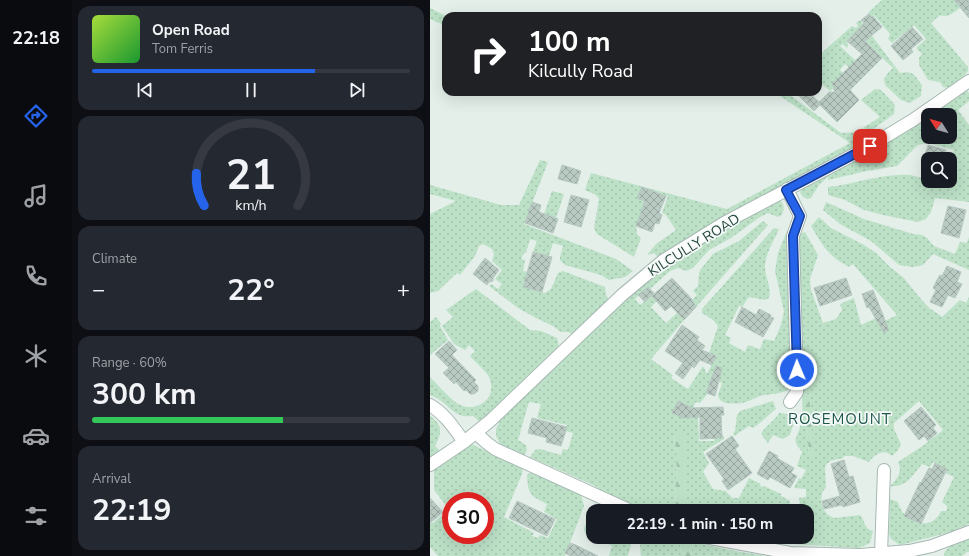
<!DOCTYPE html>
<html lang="en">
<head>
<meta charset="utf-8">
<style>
	body { margin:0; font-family:"Nunito Sans",sans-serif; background:#242831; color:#f1f3f6; height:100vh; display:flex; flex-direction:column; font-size:15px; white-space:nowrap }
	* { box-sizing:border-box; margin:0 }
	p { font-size:13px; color:#9ea1a6 }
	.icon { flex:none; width:22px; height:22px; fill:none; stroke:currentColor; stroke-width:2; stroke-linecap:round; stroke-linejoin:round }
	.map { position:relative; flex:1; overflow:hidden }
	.details { display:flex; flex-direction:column; gap:6px; padding:6px; background:#0d0f14; width:358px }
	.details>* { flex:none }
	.hud { position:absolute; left:12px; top:12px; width:380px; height:84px; border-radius:12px; box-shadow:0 4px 16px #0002; background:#202124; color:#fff; overflow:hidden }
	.needle { width:26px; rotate:307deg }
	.buttons { position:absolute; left:491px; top:108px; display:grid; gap:8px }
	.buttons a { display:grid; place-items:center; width:36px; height:36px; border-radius:8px; background:#171b24; box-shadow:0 4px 16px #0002; font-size:20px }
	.speed { position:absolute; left:12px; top:492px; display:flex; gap:8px; font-size:20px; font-weight:700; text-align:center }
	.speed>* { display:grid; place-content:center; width:52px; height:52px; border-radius:50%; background:#171b24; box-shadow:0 4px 16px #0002; line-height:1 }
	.speed .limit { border:6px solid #d22; background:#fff; color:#111 }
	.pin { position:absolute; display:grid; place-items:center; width:34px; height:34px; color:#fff; margin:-17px; border-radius:8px; box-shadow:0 2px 6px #0006 }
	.me { position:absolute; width:44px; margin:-22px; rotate:359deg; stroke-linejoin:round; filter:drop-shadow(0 0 3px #0008) }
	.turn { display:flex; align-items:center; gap:14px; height:84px; padding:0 20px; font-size:18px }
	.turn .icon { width:52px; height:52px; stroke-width:2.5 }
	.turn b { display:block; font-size:28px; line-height:34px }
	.big { font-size:30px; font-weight:700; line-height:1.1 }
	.details .tile { flex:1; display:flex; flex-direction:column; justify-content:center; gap:6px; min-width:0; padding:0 14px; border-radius:12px; background:#242831 }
	.details .dial { align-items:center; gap:0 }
	.dial svg { height:104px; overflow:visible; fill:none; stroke:#363941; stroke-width:7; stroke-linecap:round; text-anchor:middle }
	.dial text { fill:#f1f3f6; stroke:none }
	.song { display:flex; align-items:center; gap:12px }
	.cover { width:48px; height:48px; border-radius:6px; background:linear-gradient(135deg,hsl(80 70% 55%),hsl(130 70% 35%)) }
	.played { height:4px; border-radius:2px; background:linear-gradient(90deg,#2563eb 70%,#363941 70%) }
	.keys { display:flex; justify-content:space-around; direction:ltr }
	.heat { display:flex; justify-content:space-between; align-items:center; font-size:22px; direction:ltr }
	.charge { height:6px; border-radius:3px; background:linear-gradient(90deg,#34c759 60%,#363941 0) }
	.trip { position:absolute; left:156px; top:504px; width:228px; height:40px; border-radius:12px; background:#171b24; box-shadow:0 4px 16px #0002; font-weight:700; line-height:40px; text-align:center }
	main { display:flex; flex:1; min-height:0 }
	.dock { display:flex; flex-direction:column; width:72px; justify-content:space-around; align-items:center; background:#090b0e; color:#9ea1a6 }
	.dock .icon { width:28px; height:28px }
	.dock .on { color:#2563eb }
	.dock b { font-size:18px; color:#f1f3f6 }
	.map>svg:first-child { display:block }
	.grass { fill:url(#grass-dots); fill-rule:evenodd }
	.forest { fill:url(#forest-firs) }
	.building { fill:url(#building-cross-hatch); stroke:#b6c9c2 }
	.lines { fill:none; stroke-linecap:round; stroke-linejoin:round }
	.minor-casing { stroke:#a6b8b2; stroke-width:14 }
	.minor { stroke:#fff; stroke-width:12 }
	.route-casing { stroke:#184099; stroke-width:10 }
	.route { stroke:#2563eb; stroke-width:7 }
	.labels { text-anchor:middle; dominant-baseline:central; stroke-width:3.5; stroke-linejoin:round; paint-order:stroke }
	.street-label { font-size:14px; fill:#22423a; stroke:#f5faf8 }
	.neighbourhood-label { font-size:15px; letter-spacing:1px; fill:#1c564a; stroke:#f5faf8 }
</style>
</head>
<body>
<main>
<nav class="dock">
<b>22:18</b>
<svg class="icon on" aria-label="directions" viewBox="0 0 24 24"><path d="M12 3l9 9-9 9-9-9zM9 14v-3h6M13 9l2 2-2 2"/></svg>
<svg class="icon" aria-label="music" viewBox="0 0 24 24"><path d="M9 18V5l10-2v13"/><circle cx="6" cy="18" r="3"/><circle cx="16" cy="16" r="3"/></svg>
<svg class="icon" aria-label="phone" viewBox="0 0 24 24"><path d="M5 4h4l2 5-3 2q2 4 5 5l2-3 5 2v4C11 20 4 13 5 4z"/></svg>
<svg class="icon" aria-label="climate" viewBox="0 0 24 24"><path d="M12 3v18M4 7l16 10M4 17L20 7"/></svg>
<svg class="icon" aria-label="car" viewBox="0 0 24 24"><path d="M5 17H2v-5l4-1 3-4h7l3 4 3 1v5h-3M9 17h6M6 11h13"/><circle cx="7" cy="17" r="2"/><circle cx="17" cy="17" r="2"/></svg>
<svg class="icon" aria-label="filters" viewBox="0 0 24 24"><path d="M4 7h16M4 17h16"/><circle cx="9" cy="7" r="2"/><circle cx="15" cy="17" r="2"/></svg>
</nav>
<section class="details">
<div class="tile">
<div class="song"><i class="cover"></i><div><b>Open Road</b><p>Tom Ferris</p></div></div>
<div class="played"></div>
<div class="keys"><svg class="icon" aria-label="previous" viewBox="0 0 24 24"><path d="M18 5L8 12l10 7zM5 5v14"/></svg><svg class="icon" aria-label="pause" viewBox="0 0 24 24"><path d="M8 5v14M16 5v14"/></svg><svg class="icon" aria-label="next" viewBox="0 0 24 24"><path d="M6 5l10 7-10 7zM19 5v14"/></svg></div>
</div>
<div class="tile dial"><svg viewBox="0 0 100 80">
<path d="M14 69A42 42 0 1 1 86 69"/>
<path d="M14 69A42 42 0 0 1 8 44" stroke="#2563eb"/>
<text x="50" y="56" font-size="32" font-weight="700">21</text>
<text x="50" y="72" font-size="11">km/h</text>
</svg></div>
<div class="tile"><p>Climate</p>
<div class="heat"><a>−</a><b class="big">22°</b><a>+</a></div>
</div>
<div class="tile"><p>Range · 60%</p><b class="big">300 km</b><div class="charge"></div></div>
<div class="tile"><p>Arrival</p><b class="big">22:19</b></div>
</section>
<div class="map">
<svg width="539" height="556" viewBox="0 0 539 556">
	<defs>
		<pattern id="grass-dots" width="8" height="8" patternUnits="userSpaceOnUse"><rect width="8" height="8" fill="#bce1c7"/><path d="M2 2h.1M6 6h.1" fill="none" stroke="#a1c2ac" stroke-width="1.8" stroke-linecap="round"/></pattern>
		<pattern id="forest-firs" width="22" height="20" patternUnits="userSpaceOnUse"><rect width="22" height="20" fill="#bce1c7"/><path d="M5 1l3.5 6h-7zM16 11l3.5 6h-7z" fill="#a1c2ac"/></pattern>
		<pattern id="building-cross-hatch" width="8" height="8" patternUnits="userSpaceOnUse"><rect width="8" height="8" fill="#b9cac3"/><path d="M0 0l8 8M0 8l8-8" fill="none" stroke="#96a69f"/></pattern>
	</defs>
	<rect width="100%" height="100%" fill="#e4efea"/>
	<path class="grass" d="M452,0H524L530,8C523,13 518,18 510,15L501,23L538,67V71C533,77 522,90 513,87L510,82L498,80L489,65V58L492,54L486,48L496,39L484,25L462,43L458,39L460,34L444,15L441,17L438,13Z
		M0,8L16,16V26L0,19Z
		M430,20L470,73C484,70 484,75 492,85L491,96L480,103L471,100L455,85L454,79L458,73L463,68L434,41H417L418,46L417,48L413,44L410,46L426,61L419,67L415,64L410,70L413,73L402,84L404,87L400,91L388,81V75L392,71L388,67V56L422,26L426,28L428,26L426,23Z
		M539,87L537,91L539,93V101L528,110L539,125V202L505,198L501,212L496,219L488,222L453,215L434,210L415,200L398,195V187C425,184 453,173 480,175C486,176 492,178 498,180V181L510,183L511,181H520V159H516L517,158H521L524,150L498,143L488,145L467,166L437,171L398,180V177L389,185L381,198L377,199L372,196L370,192L373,188L498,116V137H520V115H499Z
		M445,89L451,90L465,105L464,114L442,130L433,128L450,117L431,100Z
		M344,92H356L411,133L426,132L425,140L427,144L425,146L272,229L228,257L224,253L217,255L226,244L246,230L236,215L232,213L238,196L212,187L207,198L215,201L206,226L207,234L211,238L204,257L167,234L164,228L169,199L166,195L155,190L161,173L297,209L420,143Z
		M110,160L118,162L94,224L186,259L203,271L195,277L179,280L171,275L135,265L130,260V257L133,246L123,243L119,256L103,252L107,241L100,239L96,253H94L91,259L95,260L93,271L98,272L93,287L115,293L121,289L128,273L133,271L175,287L176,294L178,299L142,334L138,332H131L123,326L106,318L88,308L59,286L61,284L68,289L72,284L65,279L72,270L62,261L64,254L62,249L53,244L49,246L45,256L30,275L27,273L8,291L0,293V214L26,201L0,194V185L71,205H89Z
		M122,191L134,194L126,218L114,214Z
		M348,200H350C355,205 354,209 352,215L348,217L338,213L330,217L301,238L279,250L263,268L256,271L248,268L240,271L220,289L217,287L205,299L210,305L222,295L228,300L221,307L236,323L267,295L263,291L268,286L269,273L271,269L283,254L309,241L333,221L338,225L266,307L264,304L261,312L221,359L243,375L241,378L258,389L273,366L277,374L286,356L279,353L288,326L283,320L272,313V309L344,228L349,229C344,241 335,254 335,267C335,278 342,287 339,298L335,300L319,297L312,307L309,306L295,335L301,338L299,343L315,352L318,345L330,349L334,339L344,341L351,325L354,312L345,271L348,253L357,231H359L365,385C354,395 343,393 330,396C324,398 318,402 312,403C306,404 288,405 288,395C289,391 291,387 292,383L281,379L276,393H278L270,403L266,402L263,407L265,408V417H268L269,441H284L285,436L293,435L294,439L273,452L279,463L273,472L283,489L296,491L302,498H309L319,478L331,484L330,486L333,487L334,486L351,494V496L360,501V510L370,509L369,498L376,497V489L364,488L369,478L371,479L376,470L367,466L372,452C370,449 367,446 366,443C364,438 370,431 370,426L377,425L379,457V394L372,395L365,235L375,232L388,255L380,279L381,290L393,323L406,319L412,310L410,304L424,298L431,325L446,318L449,324L467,315L423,264L419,267C398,256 393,246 381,226L389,217L401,228L434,245L446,253L460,267L474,278L485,292L498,307L512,317L530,300L536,303L539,297V524L521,532L470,545L461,539L459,534L460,499L468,502C472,522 501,534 511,511H516L517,509V506L512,502L524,477L515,473L517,469L503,462L500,467L492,464C483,475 476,488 460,486C467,479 473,472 468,462L494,445L513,430L489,401L464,423V429L471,444L468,450L462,456C454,448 445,454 439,462L423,456H414L413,458L400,461L395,466L396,487L392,493L391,501L394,510L398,515L404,518L430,515C436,522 433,528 443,531L440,543L429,548L362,544L319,537H377V511H255V434L244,437L247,455L245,511H215L169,490L167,487L163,485L100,457L105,450L110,449L131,455L133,449L138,450L143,433L136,431L137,425L107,418L111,404L99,402L88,440L96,445L97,450L93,457L70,444L66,436V429L70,421L91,398L219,277L249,254Z
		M396,202L434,219L483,234L492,235L497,238L504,246L525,254L530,242L537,243L539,237V270L503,254L493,265L483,267L469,265L441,241L410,224L393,210Z
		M46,289L100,330L111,331L127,338L129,346L50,422L43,416C21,419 19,401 0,395V377C7,384 22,401 30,405C49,413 68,397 59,377C56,371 45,362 40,356L45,351L39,345L35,350L24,344L12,326L23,317L16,310Z
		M6,317L11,324L10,326L18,340L0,355V322Z
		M343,401L346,409C338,415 331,423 323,428L319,426L304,436L303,433L305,431L307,415L310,411Z
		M349,413L359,414L362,416L363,425L360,435L353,439L343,435L338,443L331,434C336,425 344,422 349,413Z
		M0,416C13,425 12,433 5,446L10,451L0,457Z
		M41,444L93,468L92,474L74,517L104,533L102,536L108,538L110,535L118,538L127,519L114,512L117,504C100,496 98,494 97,475L101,472L151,494L154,506L135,556H8L0,547V523H3L19,509L4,490V470ZM21,501H55V535H21Z
		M171,504L187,511H163V537L155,533L154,528L162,509Z
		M163,537H203L198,556H179L182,546Z
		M212,537H245L250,539L251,556H211L210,544Z
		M539,538V552H537L532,556H514L515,551L521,545Z
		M263,542L300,550L336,556H261Z"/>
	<path class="forest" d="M379,394L384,457H379L377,425L373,426L372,395Z
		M245,431L255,434V511H245L247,455L244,437Z
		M250,539L263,542L261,556H251Z"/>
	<path class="building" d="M524,0H539V18Z
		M439,14L441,17L443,16L452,27L435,41L452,58L420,90L429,100L407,122L390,105L384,111L365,92H378L389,102L399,92H406L403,89L404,87L402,84L432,54L417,41L434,23L431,20Z
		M482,27L493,39L481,49L483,52L473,60L461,46Z
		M498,145L516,150L513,159H494Z
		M132,165L151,171L147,184L128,179Z
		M212,187L236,196L229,213L232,215L229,224L225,223L222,232L206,226L215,201L207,198Z
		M141,195L159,200L151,227L134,222Z
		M102,202L111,205L109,212L128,219L123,233L95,223Z
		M518,206L536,210L529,238L511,233Z
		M103,252L122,257L112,292L93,287Z
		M55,258L69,270L63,278V281L59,282L57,285L43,274Z
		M517,266L531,272L527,282L532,284L525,298L518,295L512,307L500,302L506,290L503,288L507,280L510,275L512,276Z
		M242,278L261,298L266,307L254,320L241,306L235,311L222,296Z
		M416,278L422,295L390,306L384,288Z
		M218,287L224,293L215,302L208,295Z
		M443,290L459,330L454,333L439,307L437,308L432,294Z
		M312,307L326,315L329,309L341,315L340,317L344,318L333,337L305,322Z
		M252,325L269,337L267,340L275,346L272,350L286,356L282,365L270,360L264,368L262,366L253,379L245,373L253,363L235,351Z
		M19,341L27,350L22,355L46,380L44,382L48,386V391L44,394H40L36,390L34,391L26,382L24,384L13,373L19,368L5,354Z
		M286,366L292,368L285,396L276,393Z
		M248,401L262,408L293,407L294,415H291L292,438L270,439V417L253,418L242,413Z
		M491,407L506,425L503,428L507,433L498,441L494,436L489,440L474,421Z
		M102,418L137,427L131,446L116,442L117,438L98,433Z
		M302,436L309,446L305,449L322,473L298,490L292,481L294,479L276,454Z
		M339,451L348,456L347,458L364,468L361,473L367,476L360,488L340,477L338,480L327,474Z
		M414,460L419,477L423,476L430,502L413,507L412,505L394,509L392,501L410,496L401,464Z
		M505,463L517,469L491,524L474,516L490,482L491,483L499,468L502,469Z
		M0,498L13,512L0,523Z
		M87,501L125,519L117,536L79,518Z
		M140,543L146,545L168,556H141L135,553Z"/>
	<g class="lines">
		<g class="minor-casing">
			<path id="minor" d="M357,189L370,216L363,236L367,384V392L360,402
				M0,405C15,414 24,428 34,442
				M46,433L57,443L65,449L201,511
				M0,465L34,442L60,421L192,295L234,260L294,223L440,146L483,120L539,81
				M275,537L360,553L430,555L479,551L502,546L539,532
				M451,554L454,470"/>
		</g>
		<use href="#minor" class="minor"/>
	</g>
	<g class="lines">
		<g class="route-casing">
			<path id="route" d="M367,370L363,236L370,216L356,190L440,146"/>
		</g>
		<use href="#route" class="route"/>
	</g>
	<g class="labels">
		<g class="street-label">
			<text transform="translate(264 245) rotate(-32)">KILCULLY ROAD</text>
		</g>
		<g class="neighbourhood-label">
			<text x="410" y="419">ROSEMOUNT</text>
		</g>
	</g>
</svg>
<div class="buttons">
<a><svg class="needle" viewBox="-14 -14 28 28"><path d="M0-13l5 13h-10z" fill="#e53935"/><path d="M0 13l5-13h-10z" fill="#9ea1a6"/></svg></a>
<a><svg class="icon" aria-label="search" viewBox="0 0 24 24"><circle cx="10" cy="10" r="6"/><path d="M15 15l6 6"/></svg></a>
</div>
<div class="speed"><div class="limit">30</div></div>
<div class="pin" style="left:440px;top:146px;background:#d93025"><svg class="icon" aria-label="arrive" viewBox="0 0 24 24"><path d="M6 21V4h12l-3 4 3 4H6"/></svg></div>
<svg class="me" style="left:367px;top:370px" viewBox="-20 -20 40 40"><circle r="17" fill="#2563eb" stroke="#fff" stroke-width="3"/><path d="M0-11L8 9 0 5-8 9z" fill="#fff"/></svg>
<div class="trip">22:19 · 1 min · 150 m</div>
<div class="hud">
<div class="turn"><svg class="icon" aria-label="right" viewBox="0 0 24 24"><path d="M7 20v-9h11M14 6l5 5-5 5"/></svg><div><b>100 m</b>Kilcully Road</div></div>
</div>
</div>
</main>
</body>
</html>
